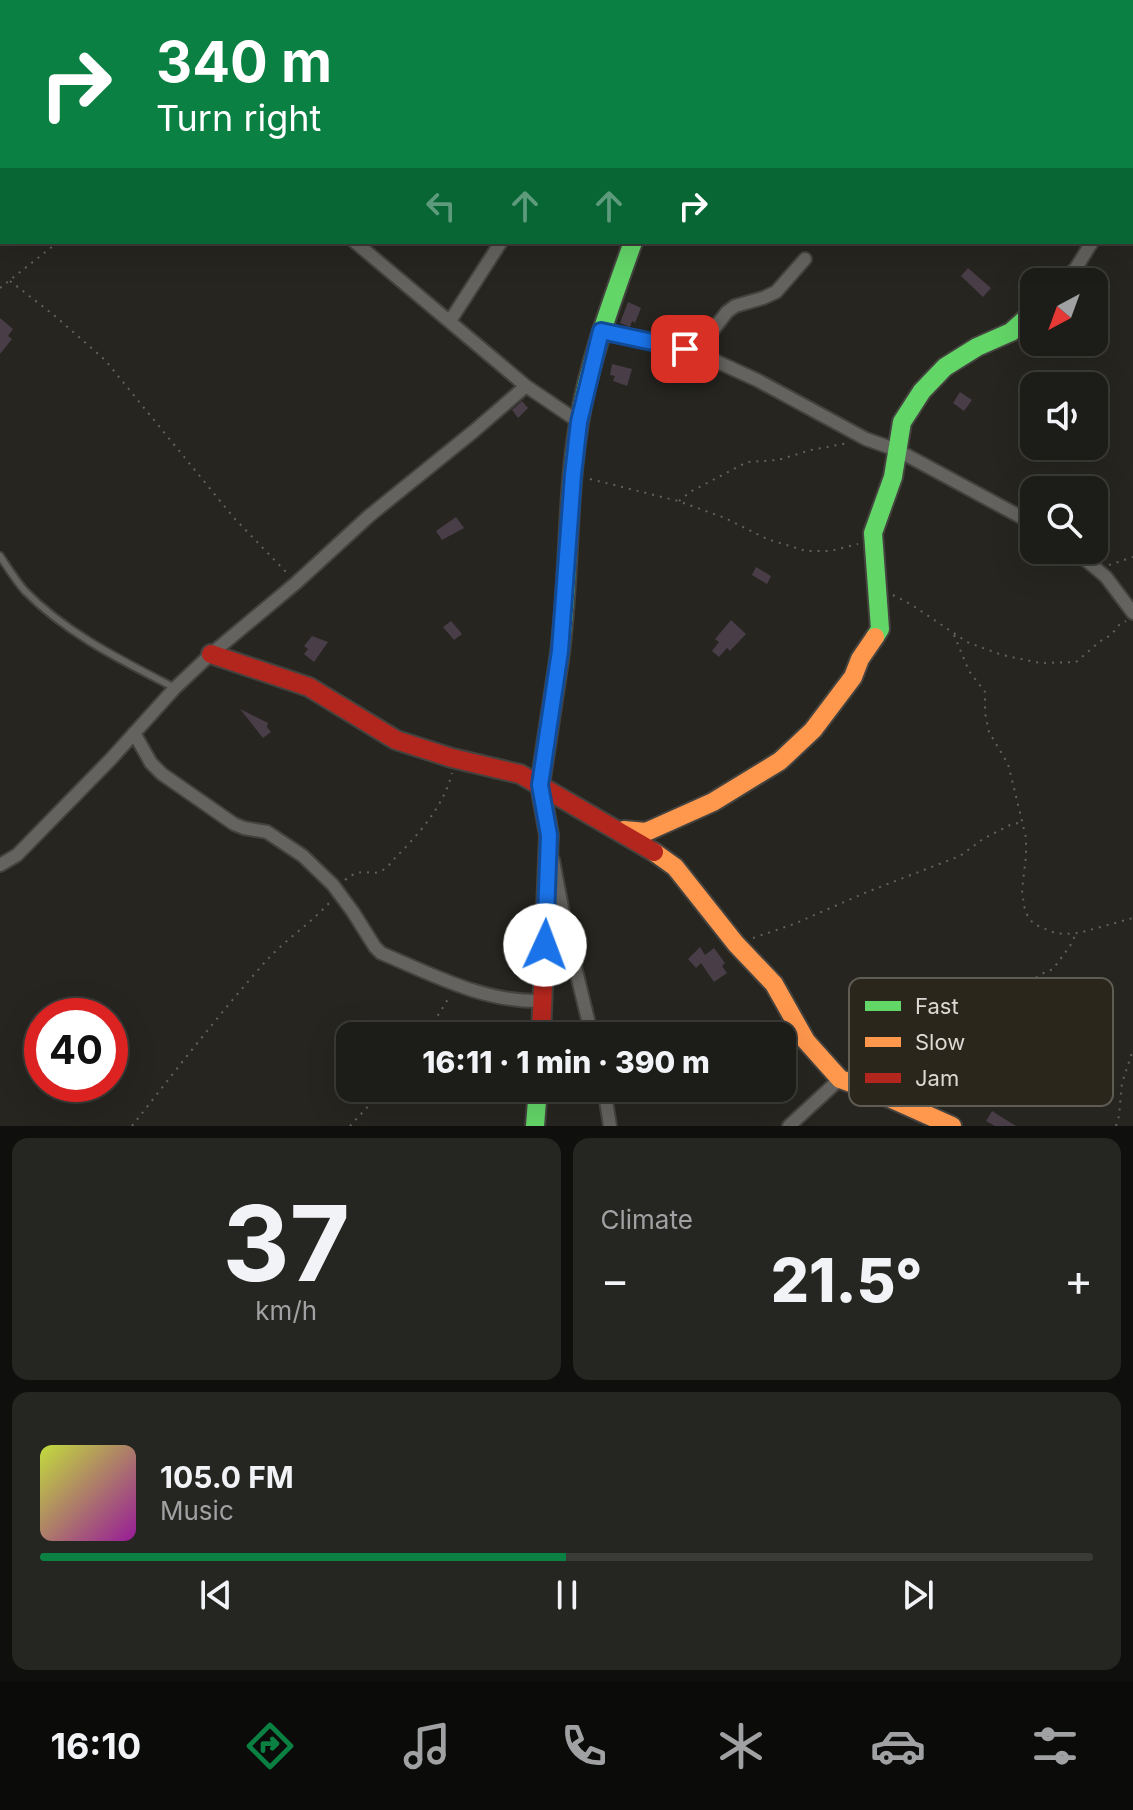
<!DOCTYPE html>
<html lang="en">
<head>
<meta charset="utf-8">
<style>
	body { margin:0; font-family:Inter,sans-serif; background:#252521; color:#f1f3f6; height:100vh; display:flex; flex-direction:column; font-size:30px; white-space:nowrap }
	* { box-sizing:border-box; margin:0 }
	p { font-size:26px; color:#a0a1a2 }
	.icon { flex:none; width:44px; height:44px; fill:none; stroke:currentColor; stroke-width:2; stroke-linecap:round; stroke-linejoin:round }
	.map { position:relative; height:1126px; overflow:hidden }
	.side { display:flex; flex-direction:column; gap:12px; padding:12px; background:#0f0f0d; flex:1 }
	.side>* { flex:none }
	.top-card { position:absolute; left:0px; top:0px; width:1134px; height:244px; box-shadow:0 8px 32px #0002,0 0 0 2px #3a3a37; background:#0b8043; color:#fff; overflow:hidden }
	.needle { width:52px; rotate:221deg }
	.tools { position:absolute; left:1020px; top:268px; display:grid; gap:16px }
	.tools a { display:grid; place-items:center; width:88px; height:88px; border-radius:16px; background:#1c1c18; box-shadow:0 8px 32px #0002,0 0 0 2px #3a3a37; font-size:40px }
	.speed { position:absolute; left:24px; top:998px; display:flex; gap:16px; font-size:40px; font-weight:700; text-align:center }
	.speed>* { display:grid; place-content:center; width:104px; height:104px; border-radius:50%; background:#1c1c18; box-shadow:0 8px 32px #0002,0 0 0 2px #3a3a37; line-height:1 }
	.speed .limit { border:12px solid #d22; background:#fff; color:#111 }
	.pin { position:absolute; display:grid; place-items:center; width:68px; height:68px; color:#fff; margin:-34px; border-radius:16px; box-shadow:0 4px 12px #0006 }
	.me { position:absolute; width:88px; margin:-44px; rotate:2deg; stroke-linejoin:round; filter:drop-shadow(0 0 6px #0008) }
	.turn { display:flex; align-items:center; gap:28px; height:168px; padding:0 24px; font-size:36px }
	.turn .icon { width:104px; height:104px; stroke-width:2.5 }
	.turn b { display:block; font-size:56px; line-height:68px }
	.lanes { display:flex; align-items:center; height:76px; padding:0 24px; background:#0003; justify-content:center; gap:40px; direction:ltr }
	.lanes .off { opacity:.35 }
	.big { font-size:60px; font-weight:800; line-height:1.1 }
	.side .tile { flex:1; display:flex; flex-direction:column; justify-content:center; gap:12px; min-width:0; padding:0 28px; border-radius:16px; background:#252521 }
	.side .dial { align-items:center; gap:0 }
	.dial b { font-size:104px; line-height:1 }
	.song { display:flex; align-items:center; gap:24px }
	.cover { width:96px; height:96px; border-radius:12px; background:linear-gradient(135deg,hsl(70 70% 55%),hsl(300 70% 35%)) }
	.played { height:8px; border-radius:4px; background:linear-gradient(90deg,#0b8043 50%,#3a3a37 50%) }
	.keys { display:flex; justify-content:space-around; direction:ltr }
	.heat { display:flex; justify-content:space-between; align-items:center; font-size:44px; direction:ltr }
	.side .tiles { flex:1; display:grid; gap:12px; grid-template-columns:1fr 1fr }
	.tile:last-child { grid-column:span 2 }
	.trip { position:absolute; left:336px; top:1022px; width:460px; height:80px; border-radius:16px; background:#1c1c18; box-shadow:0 8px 32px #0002,0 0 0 2px #3a3a37; font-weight:800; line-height:80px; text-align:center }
	.tabs { display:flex; height:128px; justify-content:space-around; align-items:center; background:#0b0b0a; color:#a0a1a2 }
	.tabs .icon { width:56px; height:56px }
	.tabs .active { color:#0b8043 }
	.tabs b { font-size:36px; color:#f1f3f6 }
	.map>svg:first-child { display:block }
	.building { fill:#493d48 }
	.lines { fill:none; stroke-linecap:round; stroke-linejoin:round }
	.lane-casing { stroke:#44423e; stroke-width:10 }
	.street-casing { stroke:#44423e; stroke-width:16 }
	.fast-casing { stroke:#44423e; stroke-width:22 }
	.slow-casing { stroke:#44423e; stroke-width:22 }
	.jam-casing { stroke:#44423e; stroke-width:22 }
	.path { stroke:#63625f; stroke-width:2; stroke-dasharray:2 6; stroke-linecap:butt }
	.lane { stroke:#65635f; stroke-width:6 }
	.street { stroke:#65635f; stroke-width:12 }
	.fast { stroke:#63d668; stroke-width:18 }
	.slow { stroke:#ff974d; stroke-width:18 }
	.jam { stroke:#b3261e; stroke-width:18 }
	.route-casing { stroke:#114b97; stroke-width:20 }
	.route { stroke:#1a73e8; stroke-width:14 }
	.key { fill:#2a261c; stroke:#5f5c53; stroke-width:2 }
	.key-label { font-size:22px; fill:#dcd9d3 }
</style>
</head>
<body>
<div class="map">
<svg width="1133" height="1126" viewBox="0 0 1133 1126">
	<rect width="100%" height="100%" fill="#262520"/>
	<path class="building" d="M968,268L991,288L983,297L961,276Z
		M628,302L641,308L635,323L632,321L630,327L620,323Z
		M0,318L13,329L8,336L12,339L0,354Z
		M681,357L691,360L687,372L677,368Z
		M612,364L632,369L627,386L613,381L615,376L610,375Z
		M960,392L972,400L964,411L953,403Z
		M522,401L528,408L518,418L512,410Z
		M456,517L464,528L442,540L436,531Z
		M756,567L771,576L767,584L752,575Z
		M731,620L746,634L730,651L727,648L719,657L712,651L719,642L715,639Z
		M451,621L462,634L454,640L443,627Z
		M312,636L328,642L314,662L304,654L308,649L304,646Z
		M240,709L268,723L267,727L271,732L263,738Z
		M700,947L705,955L714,948L725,963L722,966L727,973L714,982L701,963L696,968L688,959Z
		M992,1111L1016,1126H995L986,1121Z"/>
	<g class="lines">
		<g class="lane-casing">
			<path id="lane" d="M0,556C8,568 16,581 25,591C67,634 123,661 175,688"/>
		</g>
		<g class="street-casing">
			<path id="street" d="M103,0L105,2
				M550,0L551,2
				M1103,0L1107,2
				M148,2L149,0
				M1132,13H1133
				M1132,184L1133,182
				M355,242L526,386L579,422
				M1063,282L1076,268L1092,242
				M450,321L501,242
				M601,331L642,338L696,352L757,380L866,439L897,450L1034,524
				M696,352L727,312L735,306L763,298L776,292L805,259
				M1074,550L1106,577L1133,613
				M134,733L151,763L162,774L234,824L244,828L267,832L303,856L333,885L353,912L375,947L381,953C433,975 485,1003 543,1001
				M553,860L567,934L592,1036
				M0,865L17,855L110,760L175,688L211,654L296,583L369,516L474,431L526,386
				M604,1088L610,1126
				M789,1126L840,1079"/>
		</g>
		<g class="fast-casing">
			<path id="fast" d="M875,637L880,629L873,533L893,477L902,422L922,391L945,367L977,347L1011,332L1034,311
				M559,660C570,582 566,501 579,423C589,361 612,301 633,242
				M535,1126L538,1088"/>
		</g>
		<g class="slow-casing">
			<path id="slow" d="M624,830L646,832L713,802L780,761L813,730L853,677L860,659L875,637
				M654,852L675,867L736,944L774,984L806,1041L840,1079L876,1092L952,1126"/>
		</g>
		<g class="jam-casing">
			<path id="jam" d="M704,0V2
				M211,654L309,687L396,740L452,758L520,774L654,852
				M541,1036L549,835L540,785L559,660"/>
		</g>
		<path class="path" d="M479,0L480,2
			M727,0L733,2
			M57,2L58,0
			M0,41L2,40
			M10,281L55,316L105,360L234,518L289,575
			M0,288L58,242
			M590,479L678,501L725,518L767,539L806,551H830L858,544
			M679,501L690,492L747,462L778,460L811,450L848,443
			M1109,565L1133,557
			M893,595L912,605L967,642L1002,655L1040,663L1076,662L1099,642L1111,635L1120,624L1126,621
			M954,635L969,671L985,692V713L989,732L1008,764L1015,792L1026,838V856L1022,890L1024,906L1028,917L1034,924L1043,928L1055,933L1064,934L1079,933L1133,918
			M345,880C364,865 368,877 381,871C386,869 391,863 395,858C418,835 444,806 452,773
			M753,938L794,924L867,892L960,856L983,839L1010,825L1022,822
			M425,1036L450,996
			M889,1083L928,1042L958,1020L988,1011L1004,998L1025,988L1039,975L1053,969L1070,946L1076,934
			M132,1126C176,1070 219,1014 266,961C285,940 310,924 330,902
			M350,1126L385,1088
			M1116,1126L1119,1116L1122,1083L1133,1050"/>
		<use href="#lane" class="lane"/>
		<use href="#street" class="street"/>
		<use href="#fast" class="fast"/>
		<use href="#slow" class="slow"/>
		<use href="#jam" class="jam"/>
	</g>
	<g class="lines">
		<g class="route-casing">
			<path id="route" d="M545,945L549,835L540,785L560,651L573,475L579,422L601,331L685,349"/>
		</g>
		<use href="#route" class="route"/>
	</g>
	<rect x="849" y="978" width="264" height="128" rx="12" class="key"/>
	<rect x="865" y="1001" width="36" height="10" fill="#63d668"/>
	<rect x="865" y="1037" width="36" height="10" fill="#ff974d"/>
	<rect x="865" y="1073" width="36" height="10" fill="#b3261e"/>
	<g class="key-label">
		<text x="915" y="1014">Fast</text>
		<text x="915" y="1050">Slow</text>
		<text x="915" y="1086">Jam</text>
	</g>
</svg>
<div class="tools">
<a><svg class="needle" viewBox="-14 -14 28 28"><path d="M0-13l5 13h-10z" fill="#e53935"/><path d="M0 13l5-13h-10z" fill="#a0a1a2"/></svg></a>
<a><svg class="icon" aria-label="sound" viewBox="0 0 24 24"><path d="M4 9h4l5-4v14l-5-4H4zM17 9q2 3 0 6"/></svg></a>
<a><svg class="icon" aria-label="search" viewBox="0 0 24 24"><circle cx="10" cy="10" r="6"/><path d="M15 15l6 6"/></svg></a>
</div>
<div class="speed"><div class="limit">40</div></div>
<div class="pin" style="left:685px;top:349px;background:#d93025"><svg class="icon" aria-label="arrive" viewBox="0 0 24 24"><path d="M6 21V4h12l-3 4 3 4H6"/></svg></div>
<svg class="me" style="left:545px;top:945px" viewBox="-20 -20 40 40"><circle r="19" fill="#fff"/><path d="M0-13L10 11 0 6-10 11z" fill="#1a73e8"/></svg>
<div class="trip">16:11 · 1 min · 390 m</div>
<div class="top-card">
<div class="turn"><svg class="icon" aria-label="right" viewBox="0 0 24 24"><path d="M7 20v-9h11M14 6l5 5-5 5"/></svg><div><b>340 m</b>Turn right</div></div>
<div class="lanes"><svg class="icon off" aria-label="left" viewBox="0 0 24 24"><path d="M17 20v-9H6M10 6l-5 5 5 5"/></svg><svg class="icon off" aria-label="ahead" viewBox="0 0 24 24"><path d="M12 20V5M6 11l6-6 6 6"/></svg><svg class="icon off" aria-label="ahead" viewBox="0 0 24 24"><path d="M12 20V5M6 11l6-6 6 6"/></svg><svg class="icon" aria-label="right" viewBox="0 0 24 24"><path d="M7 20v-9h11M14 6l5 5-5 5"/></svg></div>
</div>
</div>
<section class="side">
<div class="tiles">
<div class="tile dial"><b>37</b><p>km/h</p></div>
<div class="tile"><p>Climate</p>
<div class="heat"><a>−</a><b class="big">21.5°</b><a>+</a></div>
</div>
<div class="tile">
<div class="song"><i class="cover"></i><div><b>105.0 FM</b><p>Music</p></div></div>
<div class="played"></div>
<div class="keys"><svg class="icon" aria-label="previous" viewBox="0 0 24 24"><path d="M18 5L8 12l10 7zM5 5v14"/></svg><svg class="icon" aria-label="pause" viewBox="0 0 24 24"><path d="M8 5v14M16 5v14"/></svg><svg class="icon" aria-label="next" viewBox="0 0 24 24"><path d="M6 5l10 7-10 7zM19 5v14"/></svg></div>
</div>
</div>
</section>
<nav class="tabs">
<b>16:10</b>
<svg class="icon active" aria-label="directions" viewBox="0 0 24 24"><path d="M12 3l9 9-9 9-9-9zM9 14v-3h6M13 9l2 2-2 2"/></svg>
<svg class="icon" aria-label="music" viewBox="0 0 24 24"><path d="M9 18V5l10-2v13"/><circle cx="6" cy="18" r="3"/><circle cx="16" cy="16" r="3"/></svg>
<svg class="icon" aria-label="phone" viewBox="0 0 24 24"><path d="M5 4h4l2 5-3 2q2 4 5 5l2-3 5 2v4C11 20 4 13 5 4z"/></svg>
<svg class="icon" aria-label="climate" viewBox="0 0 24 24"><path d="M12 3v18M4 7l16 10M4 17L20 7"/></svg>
<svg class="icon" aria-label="car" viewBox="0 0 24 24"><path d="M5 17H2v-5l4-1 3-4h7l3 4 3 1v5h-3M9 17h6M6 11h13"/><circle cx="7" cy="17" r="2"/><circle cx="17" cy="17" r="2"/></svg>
<svg class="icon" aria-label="filters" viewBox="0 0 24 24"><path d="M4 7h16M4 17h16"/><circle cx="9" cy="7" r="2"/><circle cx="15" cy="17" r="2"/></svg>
</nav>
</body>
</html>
